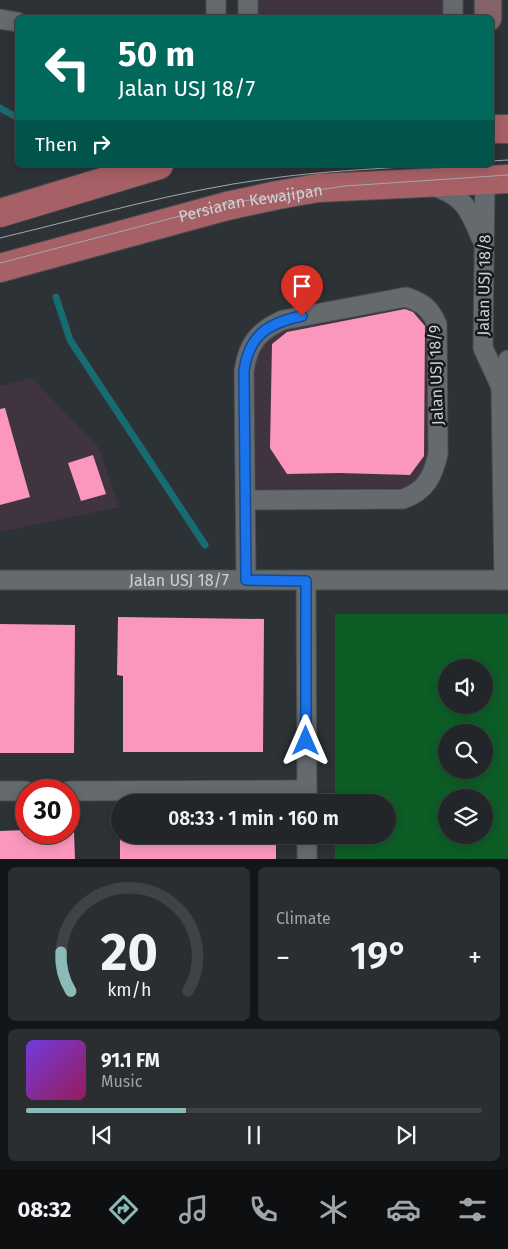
<!DOCTYPE html>
<html lang="en">
<head>
<meta charset="utf-8">
<style>
	body { margin:0; font-family:"Fira Sans",sans-serif; background:#2a2e30; color:#f1f3f6; height:100vh; display:flex; flex-direction:column; font-size:19px; white-space:nowrap }
	* { box-sizing:border-box; margin:0 }
	p { font-size:16px; color:#a2a5a8 }
	.icon { flex:none; width:28px; height:28px; fill:none; stroke:currentColor; stroke-width:2; stroke-linecap:round; stroke-linejoin:round }
	.map { position:relative; height:859px; overflow:hidden }
	.drawer { display:flex; flex-direction:column; gap:8px; padding:8px; background:#131516; flex:1 }
	.drawer>* { flex:none }
	.hud { position:absolute; left:15px; top:15px; width:479px; height:152px; border-radius:8px; box-shadow:0 2px 12px #0003,0 0 0 1px #3f4345; background:#00695c; color:#fff; overflow:hidden }
	.buttons { position:absolute; left:438px; top:659px; display:grid; gap:10px }
	.buttons a { display:grid; place-items:center; width:55px; height:55px; border-radius:50%; background:#222628; box-shadow:0 2px 12px #0003,0 0 0 1px #3f4345; font-size:25px }
	.speed { position:absolute; left:15px; top:779px; display:flex; gap:10px; font-size:25px; font-weight:700; text-align:center }
	.speed>* { display:grid; place-content:center; width:65px; height:65px; border-radius:50%; background:#222628; box-shadow:0 2px 12px #0003,0 0 0 1px #3f4345; line-height:1 }
	.speed .limit { border:8px solid #d22; background:#fff; color:#111 }
	.pin { position:absolute; display:grid; place-items:center; width:42px; height:42px; color:#fff; margin:-51px -21px; border-radius:50% 50% 50% 0; rotate:-45deg; box-shadow:0 0 5px #0007 }
	.pin .icon { rotate:45deg }
	.me { position:absolute; width:55px; margin:-28px; rotate:0deg; stroke-linejoin:round; filter:drop-shadow(0 0 4px #0008) }
	.turn { display:flex; align-items:center; gap:18px; height:105px; padding:0 20px; font-size:22px }
	.turn .icon { width:65px; height:65px; stroke-width:2.5 }
	.turn b { display:block; font-size:35px; line-height:42px }
	.then { display:flex; align-items:center; height:48px; padding:0 20px; background:#0003; gap:10px; font-size:19px }
	.big { font-size:38px; font-weight:600; line-height:1.1 }
	.drawer .tile { flex:1; display:flex; flex-direction:column; justify-content:center; gap:8px; min-width:0; padding:0 18px; border-radius:8px; background:#2a2e30 }
	.drawer .dial { align-items:center; gap:0 }
	.dial svg { height:130px; overflow:visible; fill:none; stroke:#3f4345; stroke-width:7; stroke-linecap:round; text-anchor:middle }
	.dial text { fill:#f1f3f6; stroke:none }
	.song { display:flex; align-items:center; gap:15px }
	.cover { width:60px; height:60px; border-radius:8px; background:linear-gradient(135deg,hsl(260 70% 55%),hsl(330 70% 35%)) }
	.played { height:5px; border-radius:2px; background:linear-gradient(90deg,#8bbbb9 35%,#3f4345 35%) }
	.keys { display:flex; justify-content:space-around; direction:ltr }
	.heat { display:flex; justify-content:space-between; align-items:center; font-size:28px; direction:ltr }
	.drawer .tiles { flex:1; display:grid; gap:8px; grid-template-columns:1fr 1fr }
	.tile:last-child { grid-column:span 2 }
	.trip { position:absolute; left:111px; top:794px; width:285px; height:50px; border-radius:25px; background:#222628; box-shadow:0 2px 12px #0003,0 0 0 1px #3f4345; font-weight:600; line-height:50px; text-align:center }
	.menu { display:flex; height:80px; justify-content:space-around; align-items:center; background:#0e0f10; color:#a2a5a8 }
	.menu .icon { width:35px; height:35px }
	.menu .on { color:#8bbbb9 }
	.menu b { font-size:22px; color:#f1f3f6 }
	.map>svg:first-child { display:block }
	.commercial { fill:#413441 }
	.green { fill:#0d5d27; fill-rule:evenodd }
	.lines { fill:none; stroke-linecap:round; stroke-linejoin:round }
	.stream { stroke:#166c70; stroke-width:7 }
	.building { fill:#fb97bd }
	.street-casing { stroke:#494e51; stroke-width:21 }
	.secondary-casing { stroke:#494e51; stroke-width:29 }
	.primary-casing { stroke:#494e51; stroke-width:30 }
	.street { stroke:#656a6e; stroke-width:19 }
	.secondary { stroke:#86656a; stroke-width:26 }
	.primary { stroke:#a66066; stroke-width:28 }
	.tram { stroke:#a3a7aa; stroke-width:1 }
	.route-casing { stroke:#114b97; stroke-width:12 }
	.route { stroke:#1a73e8; stroke-width:9 }
	.labels { text-anchor:middle; dominant-baseline:central; stroke-width:5; stroke-linejoin:round; paint-order:stroke }
	.street-label { font-size:16px; fill:#cfd2d5; stroke:#17191b }
</style>
</head>
<body>
<div class="map">
<svg width="508" height="859" viewBox="0 0 508 859">
	<rect width="100%" height="100%" fill="#2d3236"/>
	<path class="commercial" d="M248,0H453V17L248,18Z
		M403,303L425,314L431,326L430,455L425,472L417,482L406,488L255,489L253,364L264,342L277,331Z
		M32,378L99,448L119,507L0,532V386Z"/>
	<path class="green" d="M335,614H508V859H335V835H388V802H335ZM446,668H484V705H446ZM446,732H484V770H446ZM446,798H484V835H446Z"/>
	<g class="lines">
		<path class="stream" d="M0,108L18,118
			M56,297L70,340L205,545"/>
	</g>
	<path class="building" d="M405,309L413,312L425,326L424,456L410,475L339,473L287,474L270,448L272,344L287,332Z
		M5,408L30,497L0,505V409Z
		M93,455L106,494L81,501L68,463Z
		M118,617L264,619L263,752H123V676L117,675Z
		M0,624L75,625L74,753H0Z
		M26,830V832H74L75,859H0V831Z
		M120,835H276V859H120Z"/>
	<g class="lines">
		<g class="street-casing">
			<g id="street">
				<path d="M216,0V18"/>
				<path d="M453,0V18"/>
				<path d="M248,18V0"/>
				<path d="M0,19L18,22"/>
				<path d="M485,180L483,348L501,387"/>
				<path d="M430,185C463,195 469,208 481,238"/>
				<path d="M246,500L403,499C426,491 433,476 438,454L437,324C429,307 423,303 406,297L283,320C258,331 248,344 244,371L246,580"/>
				<path id="s1" d="M0,580H508"/>
				<path d="M504,580L501,387L508,360"/>
				<path d="M306,581L307,802"/>
				<path d="M0,791H26"/>
				<path d="M69,791L307,790"/>
				<path d="M307,835V859"/>
			</g>
		</g>
		<g class="secondary-casing">
			<path id="secondary" d="M488,18V0"/>
		</g>
		<g class="primary-casing">
			<path id="primary" d="M491,129H508
				M0,213L159,165
				M0,268L227,206L278,195L318,188L508,179"/>
		</g>
		<use href="#street" class="street"/>
		<use href="#secondary" class="secondary"/>
		<use href="#primary" class="primary"/>
		<g class="tram">
			<path d="M491,161L508,160"/>
			<path d="M0,238C88,217 176,191 266,179C321,171 377,169 433,165"/>
			<path id="s2" d="M0,263L230,203L345,186L508,175"/>
		</g>
	</g>
	<g class="lines">
		<g class="route-casing">
			<path id="route" d="M302,316C268,323 249,335 244,371L246,580L306,581V741"/>
		</g>
		<use href="#route" class="route"/>
	</g>
	<g class="labels">
		<g class="street-label">
			<text stroke="none"><textPath href="#s2" startOffset="258">Persiaran Kewajipan</textPath></text>
			<text transform="translate(484 285) rotate(-89)">Jalan USJ 18/8</text>
			<text transform="translate(436 375) rotate(-92)">Jalan USJ 18/9</text>
			<text stroke="none"><textPath href="#s1" startOffset="179">Jalan USJ 18/7</textPath></text>
		</g>
	</g>
</svg>
<div class="buttons">
<a><svg class="icon" aria-label="sound" viewBox="0 0 24 24"><path d="M4 9h4l5-4v14l-5-4H4zM17 9q2 3 0 6"/></svg></a>
<a><svg class="icon" aria-label="search" viewBox="0 0 24 24"><circle cx="10" cy="10" r="6"/><path d="M15 15l6 6"/></svg></a>
<a><svg class="icon" aria-label="layers" viewBox="0 0 24 24"><path d="M12 4l9 5-9 5-9-5zM3 14l9 5 9-5"/></svg></a>
</div>
<div class="speed"><div class="limit">30</div></div>
<div class="pin" style="left:302px;top:316px;background:#d93025"><svg class="icon" aria-label="arrive" viewBox="0 0 24 24"><path d="M6 21V4h12l-3 4 3 4H6"/></svg></div>
<svg class="me" style="left:306px;top:741px" viewBox="-20 -20 40 40"><path d="M0-17L14 15 0 8-14 15z" fill="#1a73e8" stroke="#fff" stroke-width="4"/></svg>
<div class="trip">08:33 · 1 min · 160 m</div>
<div class="hud">
<div class="turn"><svg class="icon" aria-label="left" viewBox="0 0 24 24"><path d="M17 20v-9H6M10 6l-5 5 5 5"/></svg><div><b>50 m</b>Jalan USJ 18/7</div></div>
<div class="then">Then<svg class="icon" aria-label="right" viewBox="0 0 24 24"><path d="M7 20v-9h11M14 6l5 5-5 5"/></svg></div>
</div>
</div>
<section class="drawer">
<div class="tiles">
<div class="tile dial"><svg viewBox="0 0 100 80">
<path d="M14 69A42 42 0 1 1 86 69"/>
<path d="M14 69A42 42 0 0 1 8 45" stroke="#8bbbb9"/>
<text x="50" y="56" font-size="32" font-weight="700">20</text>
<text x="50" y="72" font-size="11">km/h</text>
</svg></div>
<div class="tile"><p>Climate</p>
<div class="heat"><a>−</a><b class="big">19°</b><a>+</a></div>
</div>
<div class="tile">
<div class="song"><i class="cover"></i><div><b>91.1 FM</b><p>Music</p></div></div>
<div class="played"></div>
<div class="keys"><svg class="icon" aria-label="previous" viewBox="0 0 24 24"><path d="M18 5L8 12l10 7zM5 5v14"/></svg><svg class="icon" aria-label="pause" viewBox="0 0 24 24"><path d="M8 5v14M16 5v14"/></svg><svg class="icon" aria-label="next" viewBox="0 0 24 24"><path d="M6 5l10 7-10 7zM19 5v14"/></svg></div>
</div>
</div>
</section>
<nav class="menu">
<b>08:32</b>
<svg class="icon on" aria-label="directions" viewBox="0 0 24 24"><path d="M12 3l9 9-9 9-9-9zM9 14v-3h6M13 9l2 2-2 2"/></svg>
<svg class="icon" aria-label="music" viewBox="0 0 24 24"><path d="M9 18V5l10-2v13"/><circle cx="6" cy="18" r="3"/><circle cx="16" cy="16" r="3"/></svg>
<svg class="icon" aria-label="phone" viewBox="0 0 24 24"><path d="M5 4h4l2 5-3 2q2 4 5 5l2-3 5 2v4C11 20 4 13 5 4z"/></svg>
<svg class="icon" aria-label="climate" viewBox="0 0 24 24"><path d="M12 3v18M4 7l16 10M4 17L20 7"/></svg>
<svg class="icon" aria-label="car" viewBox="0 0 24 24"><path d="M5 17H2v-5l4-1 3-4h7l3 4 3 1v5h-3M9 17h6M6 11h13"/><circle cx="7" cy="17" r="2"/><circle cx="17" cy="17" r="2"/></svg>
<svg class="icon" aria-label="filters" viewBox="0 0 24 24"><path d="M4 7h16M4 17h16"/><circle cx="9" cy="7" r="2"/><circle cx="15" cy="17" r="2"/></svg>
</nav>
</body>
</html>
